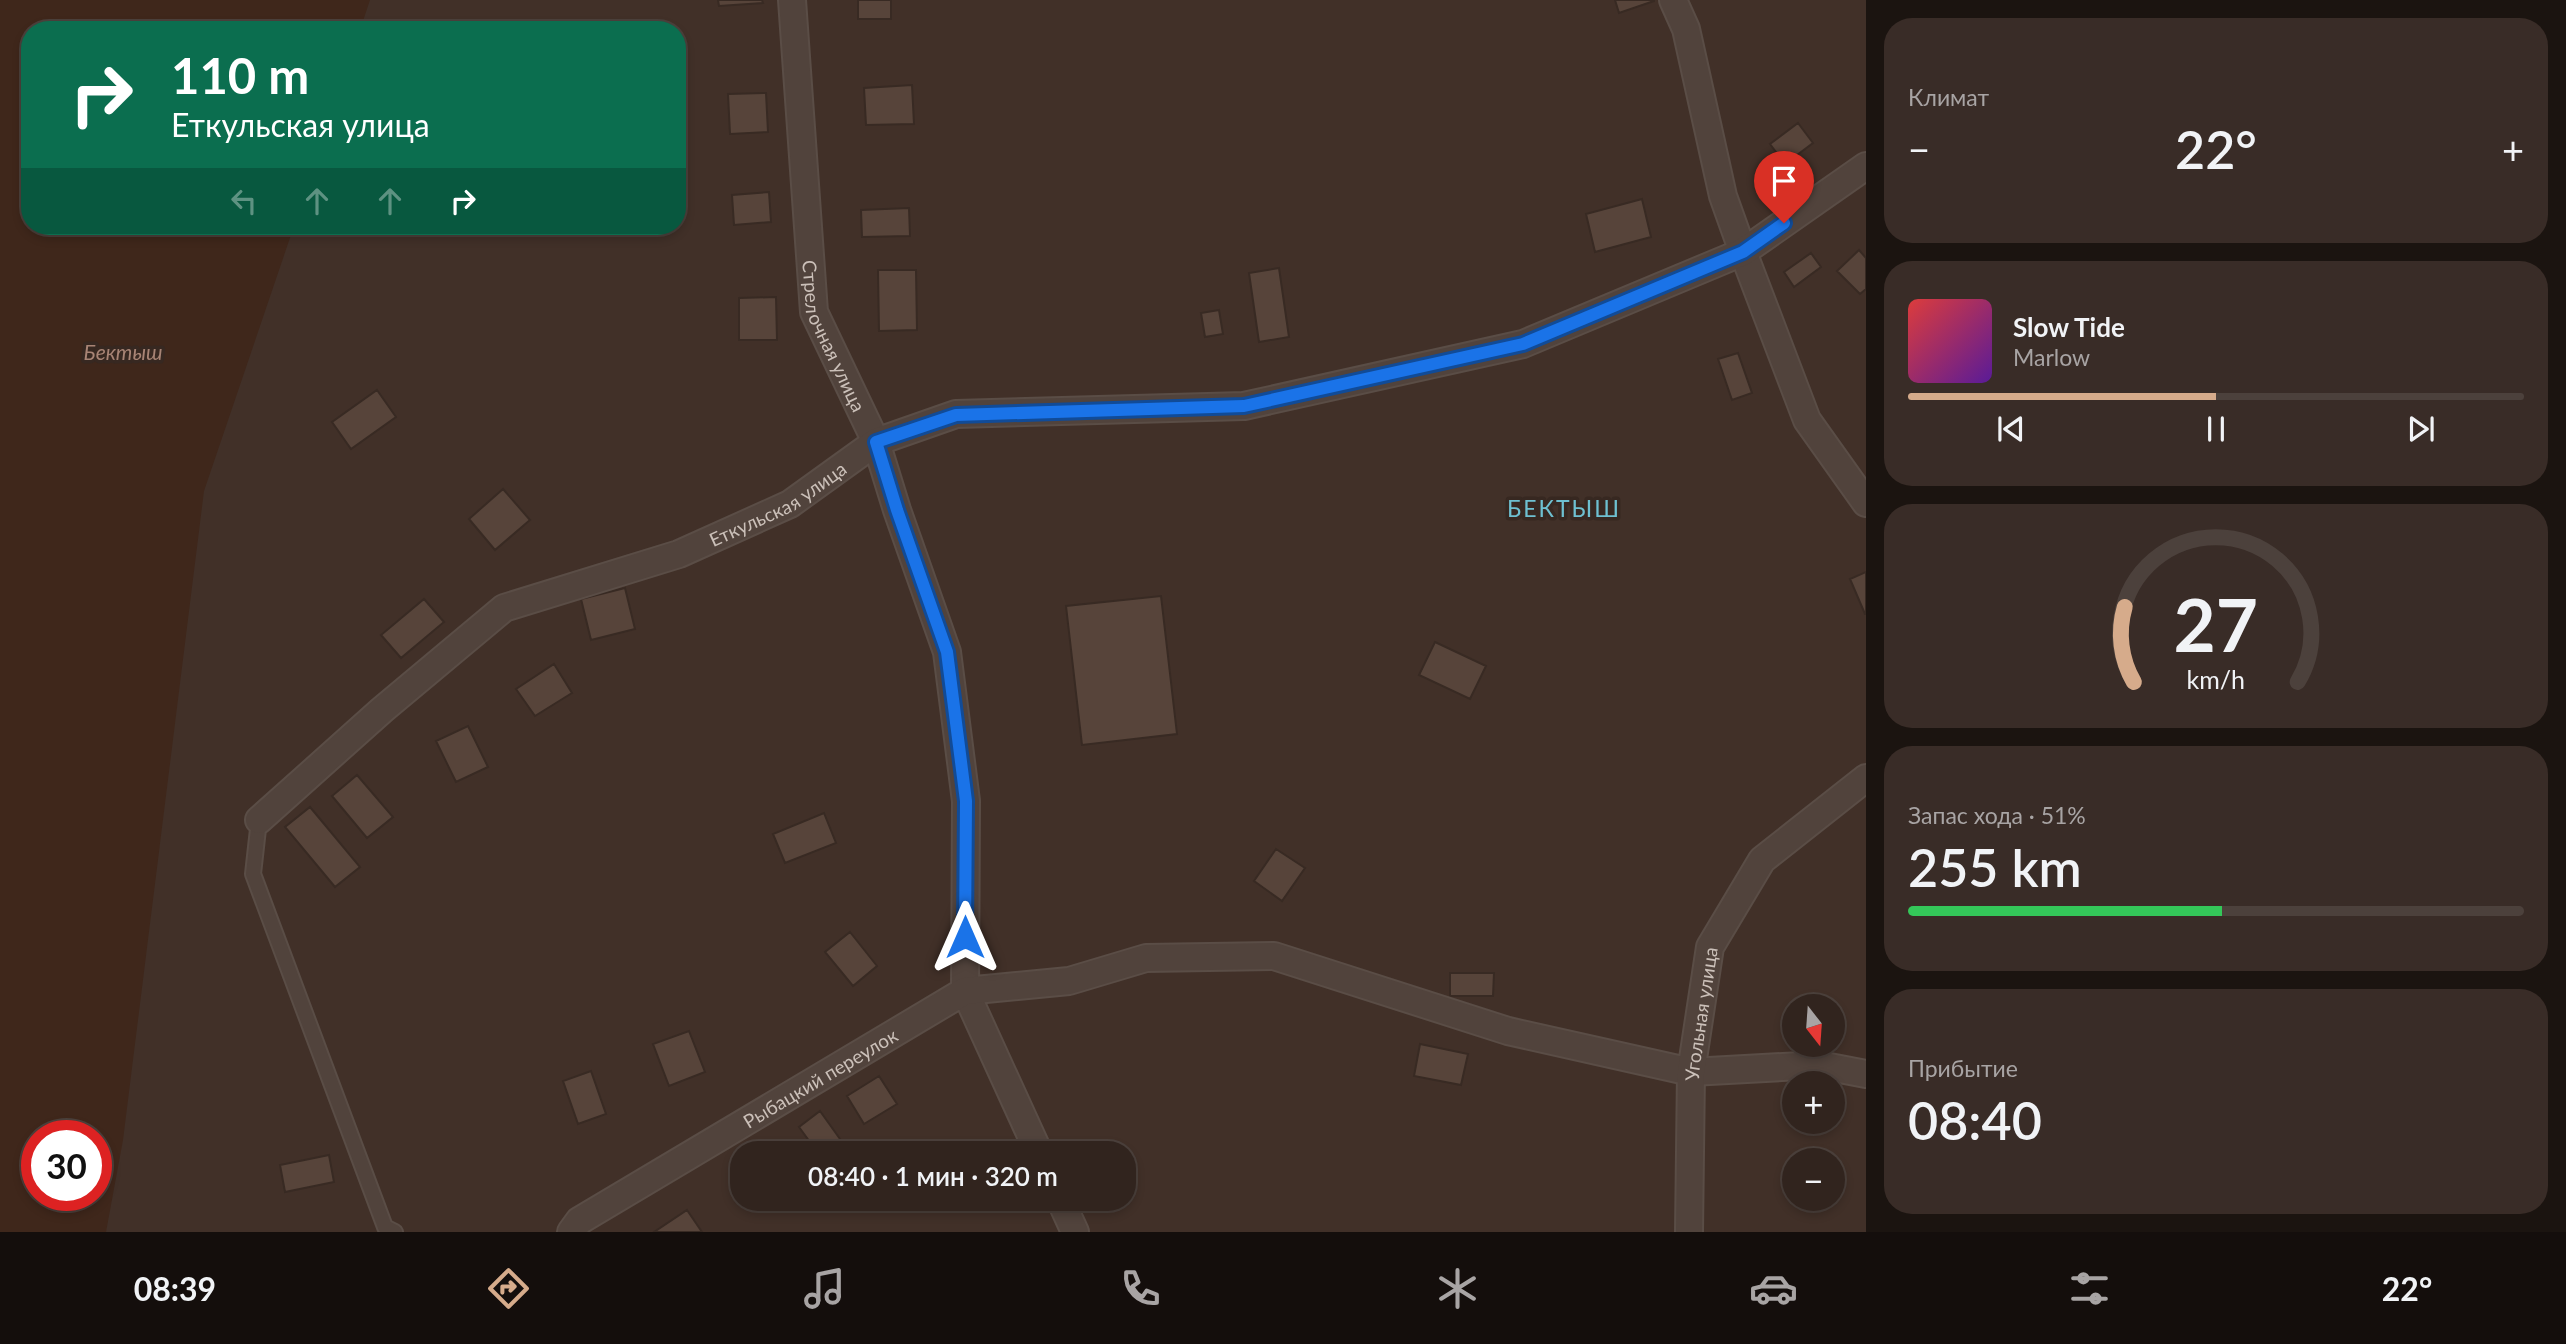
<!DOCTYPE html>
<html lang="ru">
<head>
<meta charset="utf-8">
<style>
	body { margin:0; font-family:Lato,sans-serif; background:#392c27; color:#f1f3f6; height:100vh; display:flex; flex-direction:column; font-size:26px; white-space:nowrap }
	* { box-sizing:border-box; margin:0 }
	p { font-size:23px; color:#a8a4a4 }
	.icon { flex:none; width:38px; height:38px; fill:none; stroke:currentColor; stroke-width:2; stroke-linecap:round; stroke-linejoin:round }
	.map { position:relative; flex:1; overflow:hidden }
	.details { display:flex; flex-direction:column; gap:18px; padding:18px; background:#1b1410; width:700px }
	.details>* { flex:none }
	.guide { position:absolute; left:21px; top:21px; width:665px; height:214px; border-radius:28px; box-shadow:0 4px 10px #0003,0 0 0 2px #4c413c; background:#0b6e4f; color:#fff; overflow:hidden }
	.needle { width:46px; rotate:163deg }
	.fabs { position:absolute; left:1782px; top:994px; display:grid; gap:14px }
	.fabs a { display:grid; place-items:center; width:63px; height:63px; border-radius:50%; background:#31241e; box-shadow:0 4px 10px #0003,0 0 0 2px #4c413c; font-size:35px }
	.speed { position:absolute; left:21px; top:1120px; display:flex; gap:14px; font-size:35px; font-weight:700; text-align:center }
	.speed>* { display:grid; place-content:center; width:91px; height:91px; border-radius:50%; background:#31241e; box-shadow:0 4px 10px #0003,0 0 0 2px #4c413c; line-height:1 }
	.speed .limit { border:10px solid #d22; background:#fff; color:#111 }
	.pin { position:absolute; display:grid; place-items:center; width:60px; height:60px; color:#fff; margin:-72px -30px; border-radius:50% 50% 50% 0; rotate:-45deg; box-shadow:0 0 7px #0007 }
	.pin .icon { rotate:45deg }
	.me { position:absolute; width:77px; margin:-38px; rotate:0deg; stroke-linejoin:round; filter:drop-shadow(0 0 5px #0008) }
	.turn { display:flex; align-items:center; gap:24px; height:147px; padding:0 35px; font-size:32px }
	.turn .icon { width:91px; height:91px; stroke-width:2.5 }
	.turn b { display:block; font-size:49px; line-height:60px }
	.lanes { display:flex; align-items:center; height:66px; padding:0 35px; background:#0003; justify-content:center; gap:35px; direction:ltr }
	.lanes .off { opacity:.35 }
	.big { font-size:52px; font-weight:600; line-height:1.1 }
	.details .tile { flex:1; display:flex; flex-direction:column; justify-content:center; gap:10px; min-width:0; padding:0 24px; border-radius:28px; background:#392c27 }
	.details .dial { align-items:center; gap:0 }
	.dial svg { height:182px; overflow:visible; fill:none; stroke:#4c413c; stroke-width:7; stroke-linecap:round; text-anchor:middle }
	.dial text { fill:#f1f3f6; stroke:none }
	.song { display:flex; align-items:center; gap:21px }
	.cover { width:84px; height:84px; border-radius:10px; background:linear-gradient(135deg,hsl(0 70% 55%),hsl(270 70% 35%)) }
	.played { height:7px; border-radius:4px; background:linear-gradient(90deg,#d6ab8b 50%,#4c413c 50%) }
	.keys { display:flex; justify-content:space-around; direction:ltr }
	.heat { display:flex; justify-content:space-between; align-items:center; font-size:38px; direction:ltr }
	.charge { height:10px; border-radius:5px; background:linear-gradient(90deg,#34c759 51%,#4c413c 0) }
	.trip { position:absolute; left:730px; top:1141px; width:406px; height:70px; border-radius:28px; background:#31241e; box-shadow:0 4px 10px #0003,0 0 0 2px #4c413c; font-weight:600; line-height:70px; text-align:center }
	.menu { display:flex; height:112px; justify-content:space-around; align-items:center; background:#140e0c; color:#a8a4a4 }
	.menu .icon { width:49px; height:49px }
	.menu .active { color:#d6ab8b }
	.menu b { font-size:32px; color:#f1f3f6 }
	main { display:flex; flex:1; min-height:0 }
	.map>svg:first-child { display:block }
	.water { fill:#3f271b; fill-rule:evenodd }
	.building { fill:#57443a; stroke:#382a23; stroke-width:2 }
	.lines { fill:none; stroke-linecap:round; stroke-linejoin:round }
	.service-casing { stroke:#5a4d46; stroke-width:18 }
	.minor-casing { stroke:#5a4d46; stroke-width:30 }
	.service { stroke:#51433c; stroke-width:14 }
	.minor { stroke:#51433c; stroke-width:26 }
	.route-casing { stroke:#114b97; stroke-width:18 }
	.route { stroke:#1a73e8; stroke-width:12 }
	.labels { text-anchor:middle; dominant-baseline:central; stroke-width:7; stroke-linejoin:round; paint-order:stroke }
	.street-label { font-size:19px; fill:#cbc0b9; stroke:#372821 }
	.water-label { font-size:21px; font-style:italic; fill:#a88475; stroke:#372821 }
	.quarter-label { font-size:23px; letter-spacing:2px; fill:#6ec0d1; stroke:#372821 }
</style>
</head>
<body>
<main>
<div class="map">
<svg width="1866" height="1232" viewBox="0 0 1866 1232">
	<rect width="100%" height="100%" fill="#413028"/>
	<path class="water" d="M0,0H370L360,30H30V226H294L204,491L123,1140L106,1232H0ZM37,1136H96V1195H37Z"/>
	<path class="building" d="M718,0H762L763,3L719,6Z
		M858,0H891V19H858Z
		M1615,0H1654V1L1619,13Z
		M912,85L914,124L866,125L864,88Z
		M766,93L768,132L730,134L728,94Z
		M1798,123L1813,143L1785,164L1770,144Z
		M769,192L771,222L734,225L732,195Z
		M1642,199L1651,237L1595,252L1586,214Z
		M909,208L910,236L862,237L861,210Z
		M1859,250L1866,258V289L1860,294L1837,271Z
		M1811,253L1821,267L1794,287L1784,272Z
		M1279,268L1289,337L1259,342L1249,273Z
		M878,270H916L917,330L879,331Z
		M776,297L777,340H739V298Z
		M1219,310L1223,334L1205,337L1201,313Z
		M1738,353L1752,393L1732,400L1718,359Z
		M377,390L396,417L351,449L332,422Z
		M503,489L530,520L495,550L469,519Z
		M1866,572V614H1865L1850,579Z
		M625,588L635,629L591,640L581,599Z
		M1161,596L1177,734L1082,745L1066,606Z
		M424,599L444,622L401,658L381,635Z
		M1435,642L1486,666L1470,699L1419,675Z
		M554,664L572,693L535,716L516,689Z
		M468,726L488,767L456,782L436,741Z
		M357,775L393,817L367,838L332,796Z
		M310,807L360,867L335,887L285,827Z
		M824,813L836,843L785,863L773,834Z
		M1276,849L1305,868L1282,901L1254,881Z
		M850,932L877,966L853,986L825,952Z
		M1450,973H1494L1493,996H1450Z
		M689,1031L705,1072L669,1086L653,1044Z
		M1420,1044L1468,1054L1461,1085L1414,1076Z
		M591,1071L606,1114L578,1124L563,1081Z
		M879,1076L897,1104L864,1124L847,1096Z
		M820,1111L850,1153H818L799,1127Z
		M782,1144L788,1153H769Z
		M329,1155L334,1182L285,1192L280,1165Z
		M687,1210L702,1232H654Z"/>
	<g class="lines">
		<g class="service-casing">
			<path id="service" d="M259,820L253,874L385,1227L395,1232"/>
		</g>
		<g class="minor-casing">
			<g id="minor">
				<path id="s1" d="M792,0L814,312L876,442L897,510L947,652L966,801L965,991L1039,1153"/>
				<path d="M1673,0L1686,29L1723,196L1743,252L1807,420L1866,503"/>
				<path id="s2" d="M259,820L382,710L504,608L679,554L790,504L876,442L956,414L1244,406L1523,344L1743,252L1866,166"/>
				<path d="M1060,1199L1075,1232"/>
				<path id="s3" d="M571,1232L579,1221L965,991L1069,981L1146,958L1274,956L1508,1031L1691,1072L1819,1065L1866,1074"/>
				<path id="s4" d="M1689,1232L1691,1072L1710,947L1762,860L1866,778"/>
			</g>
		</g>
		<use href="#service" class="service"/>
		<use href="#minor" class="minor"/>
	</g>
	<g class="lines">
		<g class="route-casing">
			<path id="route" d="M965,937L966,801L947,652L897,510L876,442L956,415L1244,406L1523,344L1743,252L1784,223"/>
		</g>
		<use href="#route" class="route"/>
	</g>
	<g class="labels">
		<g class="street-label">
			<text stroke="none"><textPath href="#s1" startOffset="341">Стрелочная улица</textPath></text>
			<text stroke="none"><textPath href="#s2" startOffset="618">Еткульская улица</textPath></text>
			<text stroke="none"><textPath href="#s4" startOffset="219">Угольная улица</textPath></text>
			<text stroke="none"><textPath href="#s3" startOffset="294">Рыбацкий переулок</textPath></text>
		</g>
		<g class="water-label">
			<text x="123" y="351">Бектыш</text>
		</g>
		<g class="quarter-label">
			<text x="1564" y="508">БЕКТЫШ</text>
		</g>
	</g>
</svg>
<div class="fabs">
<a><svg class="needle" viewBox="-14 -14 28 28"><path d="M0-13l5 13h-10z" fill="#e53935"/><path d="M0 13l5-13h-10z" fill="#a8a4a4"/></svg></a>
<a>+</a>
<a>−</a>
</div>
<div class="speed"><div class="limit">30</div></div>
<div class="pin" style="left:1784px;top:223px;background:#d93025"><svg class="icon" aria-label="arrive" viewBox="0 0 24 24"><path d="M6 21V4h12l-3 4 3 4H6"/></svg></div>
<svg class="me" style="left:965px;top:937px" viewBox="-20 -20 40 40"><path d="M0-17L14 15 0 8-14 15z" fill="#1a73e8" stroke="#fff" stroke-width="4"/></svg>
<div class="trip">08:40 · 1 мин · 320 m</div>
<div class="guide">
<div class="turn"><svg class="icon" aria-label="right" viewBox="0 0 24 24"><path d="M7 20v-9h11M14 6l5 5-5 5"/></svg><div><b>110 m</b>Еткульская улица</div></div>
<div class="lanes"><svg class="icon off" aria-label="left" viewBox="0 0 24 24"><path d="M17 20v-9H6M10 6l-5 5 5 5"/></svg><svg class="icon off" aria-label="ahead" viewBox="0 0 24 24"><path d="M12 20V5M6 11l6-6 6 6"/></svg><svg class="icon off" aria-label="ahead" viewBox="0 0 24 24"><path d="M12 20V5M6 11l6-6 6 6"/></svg><svg class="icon" aria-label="right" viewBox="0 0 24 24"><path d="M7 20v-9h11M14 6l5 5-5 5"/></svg></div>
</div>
</div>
<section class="details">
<div class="tile"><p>Климат</p>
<div class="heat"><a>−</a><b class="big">22°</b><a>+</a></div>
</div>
<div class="tile">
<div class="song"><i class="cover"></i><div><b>Slow Tide</b><p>Marlow</p></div></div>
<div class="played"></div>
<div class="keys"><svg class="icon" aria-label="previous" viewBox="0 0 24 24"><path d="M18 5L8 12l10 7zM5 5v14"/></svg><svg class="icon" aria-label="pause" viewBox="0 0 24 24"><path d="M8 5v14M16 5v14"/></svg><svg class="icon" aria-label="next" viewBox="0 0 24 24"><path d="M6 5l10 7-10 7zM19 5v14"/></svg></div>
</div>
<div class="tile dial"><svg viewBox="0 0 100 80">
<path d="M14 69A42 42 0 1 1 86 69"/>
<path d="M14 69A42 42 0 0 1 10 36" stroke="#d6ab8b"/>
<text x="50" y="56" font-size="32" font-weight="700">27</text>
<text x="50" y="72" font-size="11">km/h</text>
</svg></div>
<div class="tile"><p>Запас хода · 51%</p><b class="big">255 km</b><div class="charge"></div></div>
<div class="tile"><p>Прибытие</p><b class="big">08:40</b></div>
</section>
</main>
<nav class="menu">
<b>08:39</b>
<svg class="icon active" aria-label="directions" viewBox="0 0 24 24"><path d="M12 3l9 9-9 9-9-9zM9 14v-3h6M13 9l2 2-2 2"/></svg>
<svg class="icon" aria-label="music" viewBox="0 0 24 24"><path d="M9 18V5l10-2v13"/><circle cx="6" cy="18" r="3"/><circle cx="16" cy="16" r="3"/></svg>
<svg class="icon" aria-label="phone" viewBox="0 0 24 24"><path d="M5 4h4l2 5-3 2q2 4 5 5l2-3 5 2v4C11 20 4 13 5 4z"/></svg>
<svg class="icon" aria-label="climate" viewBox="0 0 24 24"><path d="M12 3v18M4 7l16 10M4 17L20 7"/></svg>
<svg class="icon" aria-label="car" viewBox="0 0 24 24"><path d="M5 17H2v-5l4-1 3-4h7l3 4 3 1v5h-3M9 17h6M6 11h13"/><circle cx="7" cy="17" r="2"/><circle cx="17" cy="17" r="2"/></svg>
<svg class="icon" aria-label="filters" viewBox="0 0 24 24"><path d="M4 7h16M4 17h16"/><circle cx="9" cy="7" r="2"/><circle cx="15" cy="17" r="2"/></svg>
<b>22°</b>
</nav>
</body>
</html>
